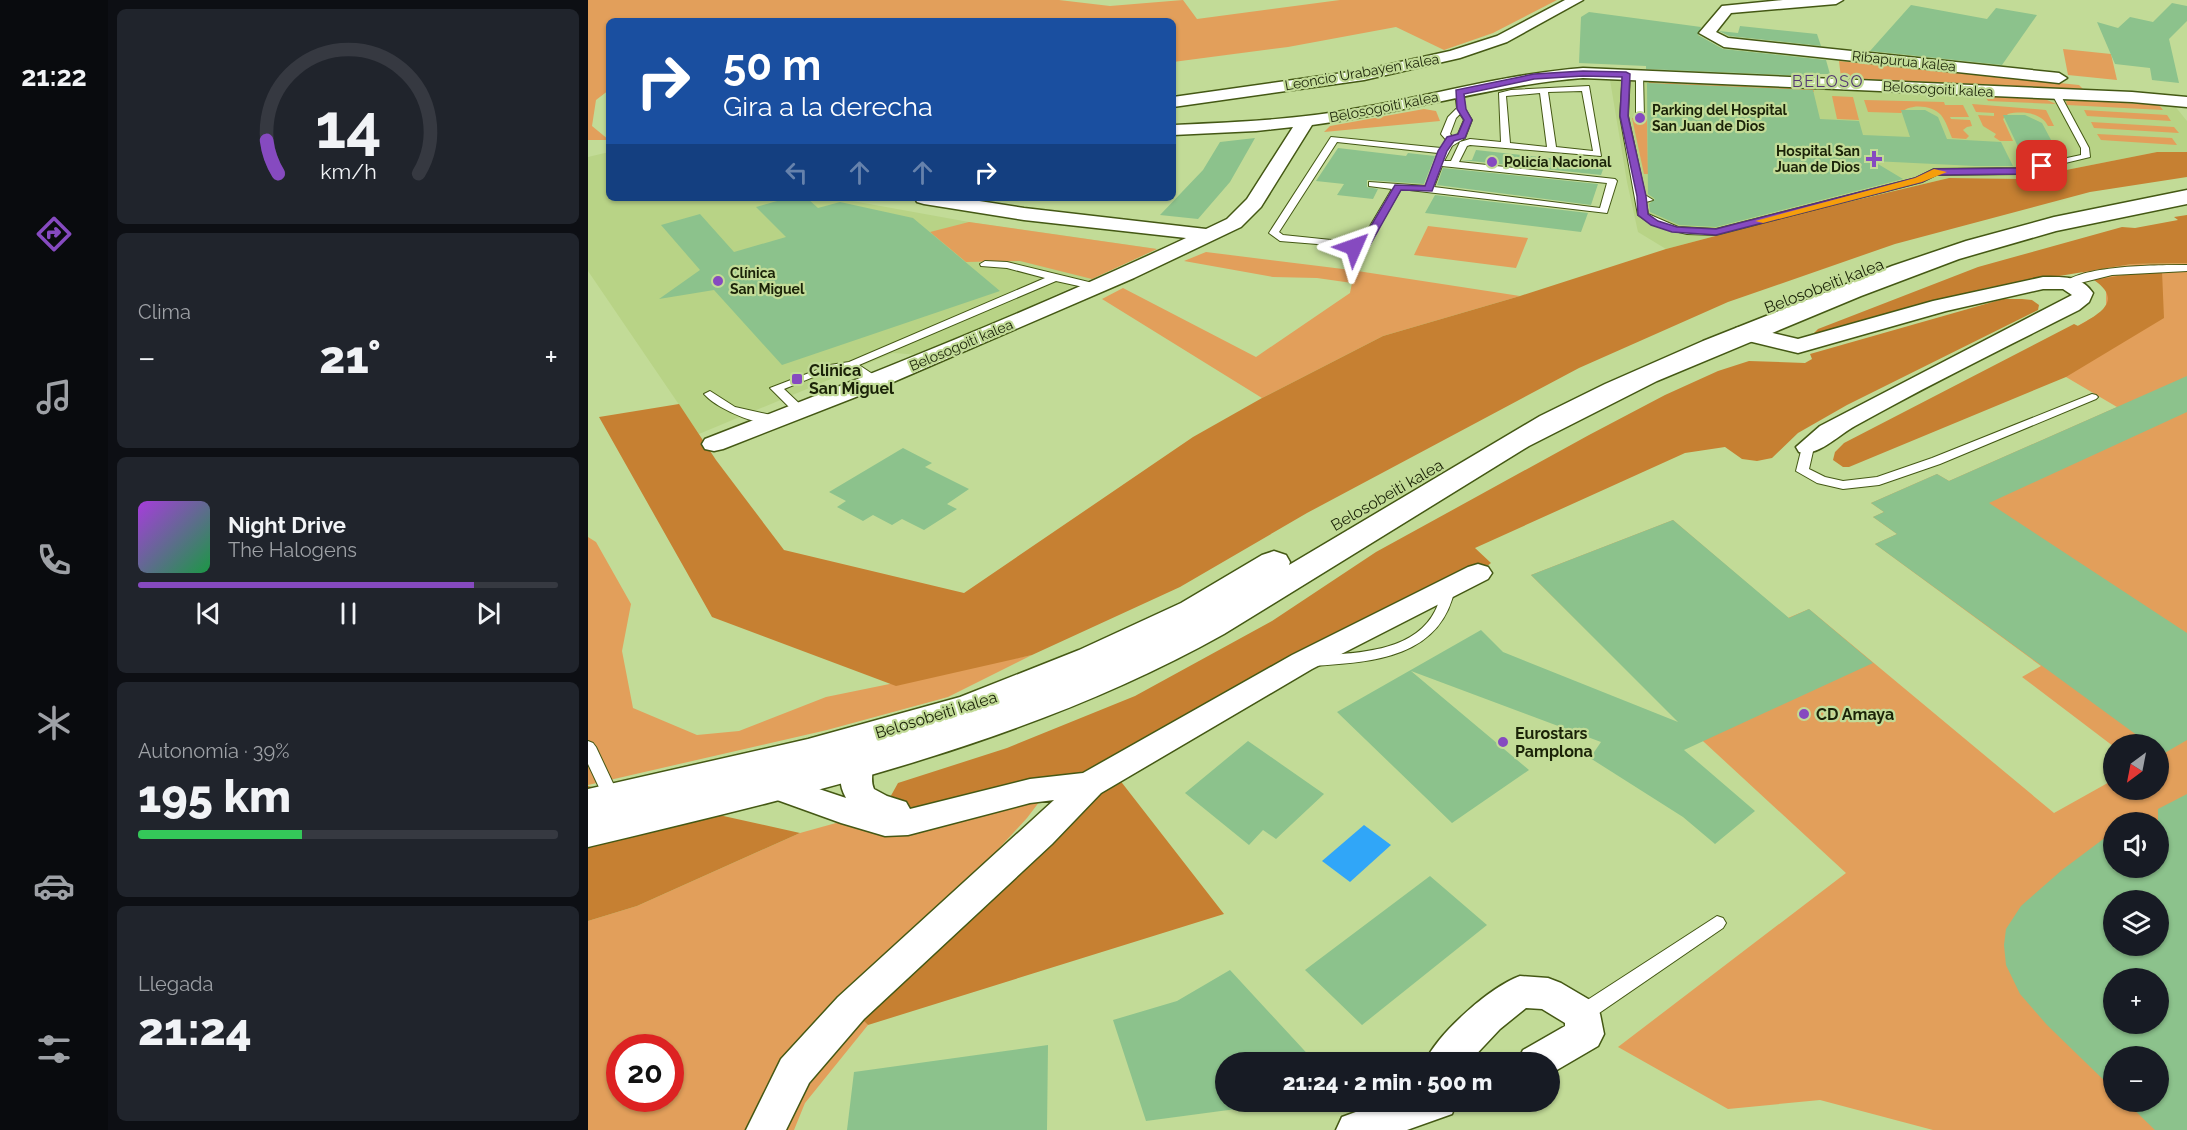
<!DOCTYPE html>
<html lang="es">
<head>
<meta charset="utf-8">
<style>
	body { margin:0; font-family:Raleway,sans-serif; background:#20242c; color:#f1f3f6; height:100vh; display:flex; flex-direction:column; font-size:22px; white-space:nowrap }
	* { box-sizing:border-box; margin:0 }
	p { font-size:20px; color:#9ea1a6 }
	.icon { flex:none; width:33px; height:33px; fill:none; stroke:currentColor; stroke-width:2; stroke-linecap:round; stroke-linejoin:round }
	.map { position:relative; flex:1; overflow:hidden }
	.drawer { display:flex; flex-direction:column; gap:9px; padding:9px; background:#0d0f14; width:480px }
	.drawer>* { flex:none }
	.guide { position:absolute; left:18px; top:18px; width:570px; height:183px; border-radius:9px; box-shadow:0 2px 4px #0004; background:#1a4fa0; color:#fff; overflow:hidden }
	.needle { width:39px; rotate:212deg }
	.controls { position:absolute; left:1515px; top:734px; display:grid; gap:12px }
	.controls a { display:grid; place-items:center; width:66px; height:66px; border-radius:50%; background:#171b24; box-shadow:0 2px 4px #0004; font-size:30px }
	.speed { position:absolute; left:18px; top:1034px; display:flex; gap:12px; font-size:30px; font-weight:700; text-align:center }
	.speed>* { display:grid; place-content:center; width:78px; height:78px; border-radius:50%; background:#171b24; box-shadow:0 2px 4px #0004; line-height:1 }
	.speed .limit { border:9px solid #d22; background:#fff; color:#111 }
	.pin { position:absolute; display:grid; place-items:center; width:51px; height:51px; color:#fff; margin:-26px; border-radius:12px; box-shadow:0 3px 9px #0006 }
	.me { position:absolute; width:66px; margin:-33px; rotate:47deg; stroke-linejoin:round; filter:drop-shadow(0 0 4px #0008) }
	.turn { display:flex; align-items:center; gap:21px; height:126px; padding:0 18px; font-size:27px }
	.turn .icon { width:78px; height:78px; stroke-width:2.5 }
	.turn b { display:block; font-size:42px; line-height:51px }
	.lanes { display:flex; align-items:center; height:57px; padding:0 18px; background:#0003; justify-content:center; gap:30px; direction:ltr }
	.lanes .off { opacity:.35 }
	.big { font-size:45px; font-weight:800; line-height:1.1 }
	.drawer .tile { flex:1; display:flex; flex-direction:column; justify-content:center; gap:9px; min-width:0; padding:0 21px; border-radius:9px; background:#20242c }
	.drawer .dial { align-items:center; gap:0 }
	.dial svg { height:156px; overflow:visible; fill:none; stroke:#363941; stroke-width:7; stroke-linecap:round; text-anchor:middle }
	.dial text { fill:#f1f3f6; stroke:none }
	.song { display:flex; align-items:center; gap:18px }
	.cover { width:72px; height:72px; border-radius:9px; background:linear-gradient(135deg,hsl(280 70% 55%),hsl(140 70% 35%)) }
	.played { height:6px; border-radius:3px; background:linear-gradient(90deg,#864ac0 80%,#363941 80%) }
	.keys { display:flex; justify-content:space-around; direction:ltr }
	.heat { display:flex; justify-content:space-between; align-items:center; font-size:33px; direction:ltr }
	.charge { height:9px; border-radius:4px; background:linear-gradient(90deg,#34c759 39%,#363941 0) }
	.trip { position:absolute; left:627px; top:1052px; width:345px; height:60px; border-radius:30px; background:#171b24; box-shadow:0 2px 4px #0004; font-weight:800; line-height:60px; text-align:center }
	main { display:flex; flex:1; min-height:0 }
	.tabs { display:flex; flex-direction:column; width:108px; justify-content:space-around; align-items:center; background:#090b0e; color:#9ea1a6 }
	.tabs .icon { width:42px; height:42px }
	.tabs .on { color:#864ac0 }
	.tabs b { font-size:27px; color:#f1f3f6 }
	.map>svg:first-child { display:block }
	.built { fill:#b8d386 }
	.green { fill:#e29f5b; fill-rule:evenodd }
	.forest { fill:#c68032 }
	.water { fill:#30a6f8 }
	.building { fill:#8cc28c; fill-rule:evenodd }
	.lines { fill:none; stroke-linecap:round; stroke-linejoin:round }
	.service-casing { stroke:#445814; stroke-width:2 }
	.minor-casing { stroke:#445814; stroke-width:3 }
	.secondary-casing { stroke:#445814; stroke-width:3 }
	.service { fill:#fff; fill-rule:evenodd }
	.minor { fill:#fff; fill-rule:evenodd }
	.secondary { fill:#fff; fill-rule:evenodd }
	.route { fill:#864ac0; stroke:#57307d; stroke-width:1.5 }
	.slow { fill:#f59e0b }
	.poi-dot { fill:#864ac0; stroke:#c2db97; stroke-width:2 }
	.labels { text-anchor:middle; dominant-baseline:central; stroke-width:4.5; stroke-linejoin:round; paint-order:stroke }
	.far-street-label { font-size:14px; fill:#1b2308; stroke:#c2db97 }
	.far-poi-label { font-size:14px; font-weight:bold; fill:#1b2308; stroke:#c2db97; text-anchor:start }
	.far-quarter-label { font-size:16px; letter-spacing:1.5px; fill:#543873; stroke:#c2db97 }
	.street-label { font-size:16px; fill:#1b2308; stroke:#c2db97 }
	.poi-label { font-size:16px; font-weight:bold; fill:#1b2308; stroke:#c2db97; text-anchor:start }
</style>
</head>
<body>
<main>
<nav class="tabs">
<b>21:22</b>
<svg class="icon on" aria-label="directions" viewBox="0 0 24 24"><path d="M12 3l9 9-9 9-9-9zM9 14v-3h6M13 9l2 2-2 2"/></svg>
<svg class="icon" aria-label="music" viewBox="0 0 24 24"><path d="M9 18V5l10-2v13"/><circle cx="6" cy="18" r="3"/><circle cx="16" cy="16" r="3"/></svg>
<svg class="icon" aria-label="phone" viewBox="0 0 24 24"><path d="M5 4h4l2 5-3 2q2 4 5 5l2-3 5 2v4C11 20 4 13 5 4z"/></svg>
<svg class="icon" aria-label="climate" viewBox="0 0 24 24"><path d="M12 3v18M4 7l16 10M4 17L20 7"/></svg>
<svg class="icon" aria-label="car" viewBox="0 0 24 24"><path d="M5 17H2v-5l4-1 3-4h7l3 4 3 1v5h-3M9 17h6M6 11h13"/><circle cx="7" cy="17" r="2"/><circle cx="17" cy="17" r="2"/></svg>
<svg class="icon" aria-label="filters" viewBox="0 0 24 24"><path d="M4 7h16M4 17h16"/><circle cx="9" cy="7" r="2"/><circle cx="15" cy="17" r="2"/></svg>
</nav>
<section class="drawer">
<div class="tile dial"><svg viewBox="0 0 100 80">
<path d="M14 69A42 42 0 1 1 86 69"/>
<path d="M14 69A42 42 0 0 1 8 52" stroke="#864ac0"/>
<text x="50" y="56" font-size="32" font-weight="700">14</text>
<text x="50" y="72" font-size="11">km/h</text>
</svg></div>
<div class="tile"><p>Clima</p>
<div class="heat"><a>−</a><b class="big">21°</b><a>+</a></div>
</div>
<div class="tile">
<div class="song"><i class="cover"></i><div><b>Night Drive</b><p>The Halogens</p></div></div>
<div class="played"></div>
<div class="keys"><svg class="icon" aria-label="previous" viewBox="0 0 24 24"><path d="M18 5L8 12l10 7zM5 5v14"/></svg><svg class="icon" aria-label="pause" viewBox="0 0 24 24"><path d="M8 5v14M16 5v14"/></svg><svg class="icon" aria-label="next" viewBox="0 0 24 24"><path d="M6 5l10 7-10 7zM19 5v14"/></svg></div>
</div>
<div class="tile"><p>Autonomía · 39%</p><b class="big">195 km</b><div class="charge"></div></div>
<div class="tile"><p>Llegada</p><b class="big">21:24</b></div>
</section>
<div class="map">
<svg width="1599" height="1130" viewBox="0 0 1599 1130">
	<rect width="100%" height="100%" fill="#c2db97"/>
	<path class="built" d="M1029,77L1586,105L1599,121V152H1569L1433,179L1361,178L1222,211L1078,249L1050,232L1039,182L1022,80Z
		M21,152V198H248L381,222L569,249L334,355L305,353L111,434L0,271V157Z"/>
	<path class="green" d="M0,0H471L522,6L595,0L609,19L752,0H969L905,33L856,50L808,27L700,47L585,62V21H21V90L8,100L4,126L21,140H0Z
		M1475,49L1523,54L1529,80L1480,75Z
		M1251,61L1491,85L1495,89L1253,78Z
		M1060,79L1225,87L1226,92L1061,83Z
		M1244,96L1265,97L1271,120L1249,119Z
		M1397,96L1457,99L1468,104L1400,101Z
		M1276,100L1356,102L1357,105H1375L1381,117H1362L1363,119L1382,120L1384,126L1379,127L1375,130L1381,136L1378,139L1364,138C1361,131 1358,121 1353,115C1345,105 1321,103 1313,113L1280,112Z
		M1482,100L1571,105L1575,110L1479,105L1478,101Z
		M1384,104L1458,110L1466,126H1460C1453,112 1433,111 1420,114L1415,119L1425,141H1412L1406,137L1408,134L1395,126L1390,115L1406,116V113L1388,112Z
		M836,109L848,111L852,121L736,132L742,126Z
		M1496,110L1579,115L1583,121L1499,116Z
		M1044,118L1059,119L1060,174H1056Z
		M1503,122L1586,127L1591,133L1506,128Z
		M1509,134L1584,138L1589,145L1513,140Z
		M381,222L569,249L504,279L432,261L378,262L342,232Z
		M840,226L940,238L928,268L826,255Z
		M618,252L763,270L932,296L795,336L674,398L514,299L535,288L668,357L762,293L764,283L729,278L685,277L596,261Z
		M1599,263V1130H1345L1232,1100L1140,1109L1030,1047L1258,873L1052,683L943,575L1085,520L1200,618L1221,609L1466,813L1525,780L1526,789H1570V744H1526L1525,746L1434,677L1453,666L1287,544L1309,534L1285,517L1296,512L1283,503L1349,474L1361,481L1529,407L1478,377L1433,357L1513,313L1518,305V288L1494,272L1544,264ZM1526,822H1570V867H1526ZM1526,900H1570V945H1526ZM1526,978H1570V1023H1526ZM1526,1056H1570V1101H1526Z
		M0,537L8,542L43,604L34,651L45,708L109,735L151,731L238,697L444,655L360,697L239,730L0,785Z
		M461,789L439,818L264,1008L280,1025L217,1103L206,1130H0V921L49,906L212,833L295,810ZM32,1047H82V1098H32Z"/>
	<path class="forest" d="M1569,152H1599V177L1502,192L1307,244L1140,302L991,368L719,513L592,587L444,655L308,686L124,617L11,417L91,404L128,460L196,550L376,593L605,437L674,398L795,336L932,296L1078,249L1222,211L1361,178L1433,179Z
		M1599,215V263L1544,264L1398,288L1223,336L1230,329L1390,267L1534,227L1547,228L1590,220L1586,217Z
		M1559,271H1574L1576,318L1478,377L1261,467H1255L1245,460L1247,452L1256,443L1486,324L1490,326C1511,314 1536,301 1506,280Z
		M1415,299H1434L1444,300L1451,305L1450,310L1259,405L1210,433L1184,458L1169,461L1154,459L1137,447L1097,453L887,548L903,563L890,573L524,770L636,914L280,1025L263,1008L502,785L309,811L295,810L310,783L419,748L547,696L684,621L788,552L1001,435L1077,395L1130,371L1161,361L1217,363L1224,359L1222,354Z
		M0,786L212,833L49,906L0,921Z"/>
	<path class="water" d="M776,825L803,845L762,882L734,861Z"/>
	<path class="building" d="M1584,3L1599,6V21L1581,39L1591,83L1564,80L1562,68L1527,64L1509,22L1530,28L1542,17L1565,22Z
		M1323,5L1399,19L1408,8L1449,15L1414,65L1282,51Z
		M1001,12L1113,27L1110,35L1135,49L1238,60L1242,74H1221V76L1058,69V66L991,63L993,17Z
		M1152,26L1229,34L1233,46L1141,36L1131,31L1150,33Z
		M1059,83L1225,90L1232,119L1271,121L1275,135L1322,137L1313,110H1337L1350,117L1359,139L1413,142L1425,166H1387L1285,161L1315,179L1128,227L1091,225L1062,212L1061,204L1067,199L1060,194Z
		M1415,115H1437L1454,123L1471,155L1433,153Z
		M667,138L642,182L610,219L572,215L615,170L632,142Z
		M750,148L818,156L820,153L847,156L836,184L779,180V187L790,189L785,199L749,195L756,184L728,181Z
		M888,150L1017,164L1013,175L874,160H884Z
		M855,168L1010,184L1003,205L849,185Z
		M847,195L1000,213L993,232L837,213Z
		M200,198H219L230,208L252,202L325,218L412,291L194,365L126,290L71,299L112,270L73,225L112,214L146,252L198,237L168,207Z
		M1599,376V412L1401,503L1599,633V740L1575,754L1570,751V744H1561L1287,544L1309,534L1285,517L1296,512L1283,503L1349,474L1361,481Z
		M315,448L344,463L337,467L381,489L359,504L369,509L336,530L314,519L304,525L285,515L275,521L249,507L258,501L241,492Z
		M1085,520L1201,618L1221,609L1285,663L1096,750L1167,811L1127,844L1095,817L1002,758L1013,742L823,671L941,770L864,823L749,712L893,630L915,652L1090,722L943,575Z
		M660,741L736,794L688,839L675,830L661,845L597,793Z
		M1599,794V1130H1567L1537,1101H1570V1056H1526V1090L1459,1025L1432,994L1418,965L1416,945L1418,929L1433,906L1474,870L1526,831V867H1570V809ZM1526,900H1570V945H1526ZM1526,978H1570V1023H1526Z
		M842,876L899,925L774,1025L717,970Z
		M642,970L727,1062H638V1101H664L648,1109L558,1121L525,1020L589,1001Z
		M460,1045L459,1130H259L266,1072Z"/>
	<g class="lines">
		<g class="service-casing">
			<path id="service" d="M1035,72L1042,74L1040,116L1057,195L1065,200L1058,202L1060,214L1090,227L1128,229L1328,178L1346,169L1432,168L1493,155V148L1464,94L1468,92L1472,94L1501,148L1502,157L1432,174L1348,175L1334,182L1128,235L1099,234L1078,229L1060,222L1050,215L1032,116Z
				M1048,73L1055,75L1056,118L1052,121L1048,118Z
				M1001,86L1013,156L882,145L879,146L871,162L1027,179L1029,181L1019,213L813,189L779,248L692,241L681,233L743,137L853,148L859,141L853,134L860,117L869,108L867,92L871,90L875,92L877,109L884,120L877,138L864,146L856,161H863L872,142L882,139L913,142L911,93L923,90ZM994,91L1005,151L968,147L960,92ZM952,93L959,147L922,143L918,96ZM872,114L876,120L870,134L865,137L862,134L868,118ZM749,142L850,153L838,186L781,182V186L804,189L772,243L695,235L691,232ZM854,166L1019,183L1012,208L846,187Z
				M397,261L419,262L513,285L514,287L509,290L468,281L271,365L292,379V383C279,386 271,370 259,369C242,368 212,383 196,389L216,408L218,411L216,414H208L182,388L242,365L261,362L457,278L419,268L393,266L392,264Z
				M1599,265V271L1524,275L1480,286L1475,283C1497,265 1570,265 1599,265Z
				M122,391L147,407L192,417L194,420C179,432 130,409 118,396L116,394Z
				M1504,394L1508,395L1510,397L1508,399L1352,464L1291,485L1255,489L1229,483L1208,471L1214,447L1220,443L1226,447L1221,469L1237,477L1255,481L1289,477L1344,458Z
				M860,583L867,588C853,658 785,662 726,666L721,665L719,661L721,657L726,656C766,653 826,653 847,611C851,604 852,595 853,588Z
				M0,741L5,743L8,747L32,798L30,802L24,804L18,802L16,798L0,764Z
				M1129,916L1135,918L1138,923L1135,928L1001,1020L994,1022L987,1020L985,1014L987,1008Z"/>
		</g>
		<g class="minor-casing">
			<path id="minor" d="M977,0H995L919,42L872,58L776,80L585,107V97L776,70L862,51L909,36Z
				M1195,0H1255L1248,4L1143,13L1128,32L1140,38L1471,73L1479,78L1471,83L1136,47L1111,33L1134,6Z
				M995,68L1544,92L1599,97V107L1544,102L995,78C903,85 815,114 724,125L673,207L653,227L546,278L296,386L135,449L126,451L117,449L114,444L117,439C279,376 441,312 598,238L436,220L336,204L329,202L327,198H372L436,208L618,229L639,219L659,199L705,127L668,131L585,135V125C647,122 710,120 771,108C846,95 919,74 995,68Z
				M1455,277C1474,277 1493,275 1505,293L1501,302L1491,310C1416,348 1340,385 1267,426C1249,436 1230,457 1211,452L1208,447L1232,426L1484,295L1475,289H1455L1358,311L1210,353L1148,338L1145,333L1148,328L1156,326L1210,339L1345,301Z
				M890,564L900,567L904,573L900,579L724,669L513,793L464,844L276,1019L221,1083L198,1130H158L193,1059L250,997L466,800L442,803L320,835L297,836L253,823L178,796L173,787L178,778L189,775L258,798C250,784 251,771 259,758L270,754L281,758C288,770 281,778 286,789L299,796L318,802L322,809L442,779L495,773L704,655L880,567Z
				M932,976L960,978L973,983L1007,1003L1012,1014L1016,1034L1010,1046L962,1074V1062H929L935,1050L977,1026V1023L954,1009L938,1008L912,1029L881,1062H837C850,1033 902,987 932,976Z
				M798,1101H869L864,1114L819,1130H748L754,1117Z"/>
		</g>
		<g class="secondary-casing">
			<path id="secondary" d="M1599,190V204L1468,231L1371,259L1273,296L1069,381L941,446L636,634C440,744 217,795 0,847V789L220,739L372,697L491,650L593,603L674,555L686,551L698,555L702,562L701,565L952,416L1017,384L1115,341L1304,266L1378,241L1466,217Z"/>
		</g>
		<use href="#service" class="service"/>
		<use href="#minor" class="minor"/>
		<use href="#secondary" class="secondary"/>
	</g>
	<path class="route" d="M995,71L1038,72L1042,74L1040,116L1058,196L1060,214L1070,221L1089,227L1128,229L1327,178L1346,169L1432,168L1454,164L1459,166L1432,174L1348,175L1334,182L1128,235L1084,232L1063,225L1050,215L1049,196L1032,116L1034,77L995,76L946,79L876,94L878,109L884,120L877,138L866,141L859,151L844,191L813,190L782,245L775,249H763V244L774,241L807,185L837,186L850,151L859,137L870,134L876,120L869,109L868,90L946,74Z"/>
	<path class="slow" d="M1346,169L1359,172L1334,182L1175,223L1167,221L1327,178Z"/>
	<g class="poi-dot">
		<circle cx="1052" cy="118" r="6"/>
		<path d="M1283 150h6v6h6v6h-6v6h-6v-6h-6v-6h6z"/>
		<circle cx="904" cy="162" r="6"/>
		<circle cx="130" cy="281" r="6"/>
		<rect x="203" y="373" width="12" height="12" rx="3"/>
		<circle cx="1216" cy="714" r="6"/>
		<circle cx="915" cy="742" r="6"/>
	</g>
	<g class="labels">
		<g class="far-street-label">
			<text transform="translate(1316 61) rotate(6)">Ribapurua kalea</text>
			<text transform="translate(774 72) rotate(-10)">Leoncio Urabayen kalea</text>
			<text transform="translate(1350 89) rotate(3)">Belosogoiti kalea</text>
			<text transform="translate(796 107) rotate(-11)">Belosogoiti kalea</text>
			<text transform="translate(373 345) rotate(-23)">Belosogoiti kalea</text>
		</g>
		<g class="far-poi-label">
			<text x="1064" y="110">Parking del Hospital<tspan x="1064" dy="16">San Juan de Dios</tspan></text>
			<text x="1272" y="151" text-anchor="end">Hospital San<tspan x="1272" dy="16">Juan de Dios</tspan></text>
			<text x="916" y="162">Policía Nacional</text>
			<text x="142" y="273">Clínica<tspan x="142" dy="16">San Miguel</tspan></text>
		</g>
		<g class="far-quarter-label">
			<text x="1240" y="81">BELOSO</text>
		</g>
		<g class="street-label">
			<text transform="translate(1236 286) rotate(-21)">Belosobeiti kalea</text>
			<text transform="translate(799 495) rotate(-30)">Belosobeiti kalea</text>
			<text transform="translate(348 715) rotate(-17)">Belosobeiti kalea</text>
		</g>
		<g class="poi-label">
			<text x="221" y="370">Clinica<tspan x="221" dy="18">San Miguel</tspan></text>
			<text x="1228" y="714">CD Amaya</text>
			<text x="927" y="733">Eurostars<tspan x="927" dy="18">Pamplona</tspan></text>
		</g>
	</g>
</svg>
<div class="controls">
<a><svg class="needle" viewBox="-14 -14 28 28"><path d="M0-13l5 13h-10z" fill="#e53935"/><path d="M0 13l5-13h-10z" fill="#9ea1a6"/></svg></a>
<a><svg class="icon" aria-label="sound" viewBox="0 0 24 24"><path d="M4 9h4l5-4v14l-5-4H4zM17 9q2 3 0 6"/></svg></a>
<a><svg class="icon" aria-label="layers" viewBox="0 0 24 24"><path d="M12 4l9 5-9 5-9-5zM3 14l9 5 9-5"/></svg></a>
<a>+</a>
<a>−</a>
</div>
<div class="speed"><div class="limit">20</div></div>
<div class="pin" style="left:1454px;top:166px;background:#d93025"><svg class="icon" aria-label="arrive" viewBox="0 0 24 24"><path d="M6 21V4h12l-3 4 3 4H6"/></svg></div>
<svg class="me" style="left:766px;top:247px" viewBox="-20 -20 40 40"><path d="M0-17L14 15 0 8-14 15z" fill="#864ac0" stroke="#fff" stroke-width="4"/></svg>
<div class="trip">21:24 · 2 min · 500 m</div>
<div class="guide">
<div class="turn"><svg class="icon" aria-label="right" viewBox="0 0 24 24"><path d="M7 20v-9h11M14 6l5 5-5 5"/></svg><div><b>50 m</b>Gira a la derecha</div></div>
<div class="lanes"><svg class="icon off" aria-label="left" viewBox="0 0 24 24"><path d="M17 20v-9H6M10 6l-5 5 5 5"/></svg><svg class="icon off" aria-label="ahead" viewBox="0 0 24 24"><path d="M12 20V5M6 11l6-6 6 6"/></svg><svg class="icon off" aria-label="ahead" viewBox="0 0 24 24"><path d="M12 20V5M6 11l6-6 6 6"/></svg><svg class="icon" aria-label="right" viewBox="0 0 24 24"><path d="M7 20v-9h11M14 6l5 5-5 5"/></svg></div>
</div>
</div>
</main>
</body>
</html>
